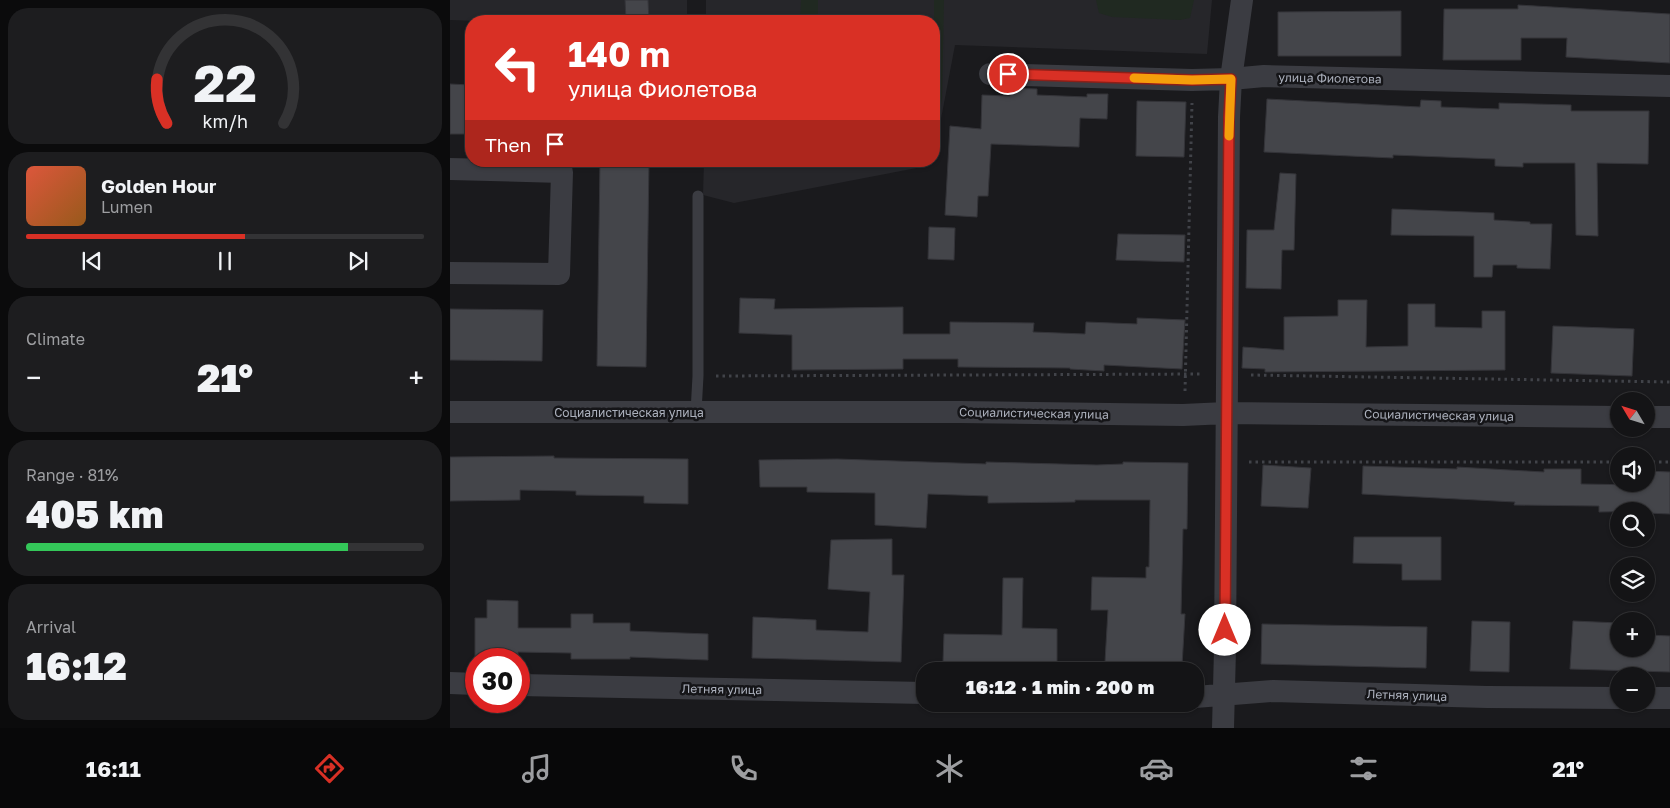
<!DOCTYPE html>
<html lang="en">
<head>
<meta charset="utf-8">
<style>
	body { margin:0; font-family:"Golos Text",sans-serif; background:#1d1d1f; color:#f1f3f6; height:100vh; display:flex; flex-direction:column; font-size:19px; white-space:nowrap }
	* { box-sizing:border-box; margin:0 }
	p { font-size:16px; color:#9d9ea1 }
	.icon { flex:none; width:28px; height:28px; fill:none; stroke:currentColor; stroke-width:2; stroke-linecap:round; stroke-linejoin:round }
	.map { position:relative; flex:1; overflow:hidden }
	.details { display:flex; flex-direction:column; gap:8px; padding:8px; background:#0b0b0c; width:450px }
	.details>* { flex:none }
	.banner { position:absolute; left:15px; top:15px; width:475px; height:152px; border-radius:20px; box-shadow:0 1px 4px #0004,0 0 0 1px #333335; background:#d93025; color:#fff; overflow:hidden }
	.needle { width:32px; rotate:308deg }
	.fabs { position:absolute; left:1160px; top:392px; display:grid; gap:10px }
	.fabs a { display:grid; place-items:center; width:45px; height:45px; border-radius:50%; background:#141416; box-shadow:0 1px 4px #0004,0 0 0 1px #333335; font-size:25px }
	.speed { position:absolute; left:15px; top:648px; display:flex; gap:10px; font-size:25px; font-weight:700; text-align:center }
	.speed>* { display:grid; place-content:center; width:65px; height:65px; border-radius:50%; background:#141416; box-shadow:0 1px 4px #0004,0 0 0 1px #333335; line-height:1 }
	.speed .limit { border:8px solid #d22; background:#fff; color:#111 }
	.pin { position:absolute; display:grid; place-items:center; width:42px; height:42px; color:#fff; margin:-21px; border:2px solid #fff; border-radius:50%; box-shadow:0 1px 5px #0007 }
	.me { position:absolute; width:55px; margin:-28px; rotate:0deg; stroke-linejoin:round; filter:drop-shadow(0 0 4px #0008) }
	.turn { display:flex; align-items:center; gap:18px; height:105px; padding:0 20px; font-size:22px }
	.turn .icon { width:65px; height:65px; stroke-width:2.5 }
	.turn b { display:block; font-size:35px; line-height:42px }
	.then { display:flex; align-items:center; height:48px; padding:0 20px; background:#0003; gap:10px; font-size:19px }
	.big { font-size:38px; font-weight:800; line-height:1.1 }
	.details .tile { flex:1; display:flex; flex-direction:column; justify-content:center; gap:8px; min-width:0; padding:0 18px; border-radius:20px; background:#1d1d1f }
	.details .dial { align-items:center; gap:0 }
	.dial svg { height:130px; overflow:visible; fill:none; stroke:#333335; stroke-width:7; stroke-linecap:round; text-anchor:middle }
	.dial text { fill:#f1f3f6; stroke:none }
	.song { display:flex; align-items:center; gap:15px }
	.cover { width:60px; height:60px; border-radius:8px; background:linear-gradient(135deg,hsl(10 70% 55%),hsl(30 70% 35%)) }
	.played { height:5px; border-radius:2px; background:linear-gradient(90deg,#d93025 55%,#333335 55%) }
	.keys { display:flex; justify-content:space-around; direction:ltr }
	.heat { display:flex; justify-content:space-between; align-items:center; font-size:28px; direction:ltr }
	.charge { height:8px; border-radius:4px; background:linear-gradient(90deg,#34c759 81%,#333335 0) }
	.trip { position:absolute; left:466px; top:662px; width:288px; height:50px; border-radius:20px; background:#141416; box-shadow:0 1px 4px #0004,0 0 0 1px #333335; font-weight:800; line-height:50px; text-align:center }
	.tabs { display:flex; height:80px; justify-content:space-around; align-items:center; background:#080809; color:#9d9ea1 }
	.tabs .icon { width:35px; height:35px }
	.tabs .current { color:#d93025 }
	.tabs b { font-size:22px; color:#f1f3f6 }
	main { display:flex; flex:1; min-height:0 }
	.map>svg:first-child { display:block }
	.built { fill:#26262a }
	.green { fill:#202921 }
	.building { fill:#44454a; stroke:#343439 }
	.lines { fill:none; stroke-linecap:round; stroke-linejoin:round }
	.path { stroke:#414349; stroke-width:3; stroke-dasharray:2.5 4; stroke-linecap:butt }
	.lane { stroke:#3b3c42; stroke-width:11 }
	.street { stroke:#3b3c42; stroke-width:22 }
	.route-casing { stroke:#8d1f18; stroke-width:12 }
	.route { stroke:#d93025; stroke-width:9 }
	.slow { stroke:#f59e0b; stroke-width:9 }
	.labels { text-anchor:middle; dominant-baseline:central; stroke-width:5; stroke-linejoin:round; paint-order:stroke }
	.street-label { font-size:12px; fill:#acb1bd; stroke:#151518 }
</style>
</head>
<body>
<main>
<section class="details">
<div class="tile dial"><svg viewBox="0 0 100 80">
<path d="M14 69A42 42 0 1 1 86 69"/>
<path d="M14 69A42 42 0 0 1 8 42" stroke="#d93025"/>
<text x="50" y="56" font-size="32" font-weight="700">22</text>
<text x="50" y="72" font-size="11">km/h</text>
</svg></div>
<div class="tile">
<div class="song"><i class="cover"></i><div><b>Golden Hour</b><p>Lumen</p></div></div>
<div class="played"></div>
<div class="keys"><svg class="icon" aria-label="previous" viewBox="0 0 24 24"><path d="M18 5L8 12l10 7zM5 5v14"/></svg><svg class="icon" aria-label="pause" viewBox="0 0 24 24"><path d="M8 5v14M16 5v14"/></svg><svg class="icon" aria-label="next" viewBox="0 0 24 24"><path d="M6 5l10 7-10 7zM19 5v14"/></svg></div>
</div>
<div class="tile"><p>Climate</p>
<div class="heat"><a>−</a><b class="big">21°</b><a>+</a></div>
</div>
<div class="tile"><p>Range · 81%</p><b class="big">405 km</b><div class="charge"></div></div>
<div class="tile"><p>Arrival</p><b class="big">16:12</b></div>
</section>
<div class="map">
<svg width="1220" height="728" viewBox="0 0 1220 728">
	<rect width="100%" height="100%" fill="#1a1a1d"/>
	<path class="built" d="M0,0H237V21H30L0,20Z
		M256,0H762L757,54L505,45L484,156V21H256Z
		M254,161H483L482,165L284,203L253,195Z"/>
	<path class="green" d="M351,0H368V21H350Z
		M484,0H494L492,98L489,117L484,124Z
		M646,0H744L740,18L730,20L662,17L649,13Z"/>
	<path class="building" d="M175,0H198L199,21H176Z
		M1068,5L1220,14V63L1116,57L1117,38H1071V60H993L994,9H1068Z
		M951,11V56H828V12Z
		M0,84L21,85V134H0Z
		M560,88L587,89V95L637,97V94H658L657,119L630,118L629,147L541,144L538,196H528L527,217L495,215L500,126L531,129L532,95L560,96Z
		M817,99L970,107L971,100L991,101V107L1049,109V103L1121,105V111H1199L1198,164L1147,163L1148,236L1126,235L1125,163H1073V167L1045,166V159L943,155V158L814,152Z
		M687,101L736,102L734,157L686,156Z
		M150,161H199L196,367L147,366Z
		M830,173L846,174L844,250H832L831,289L796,288L797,230H824Z
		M942,209L1044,213V220L1080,222V224H1102L1100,269L1067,268V265H1043L1042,277H1024V236L941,235Z
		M479,227L505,228L504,260L478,259Z
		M668,234L735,235L734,262L666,260Z
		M290,298L325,299L324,309L453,307V334H500V322L584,323L583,332L635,334L636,322L687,324V318L735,320L732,369L654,365V371L620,369V368L508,367V359H453V369L342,370V335L289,333Z
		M888,300H917L916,347L958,346V304H985V327L1032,328V311H1055V370L815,372V369L792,368L793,347L834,350V317L888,316Z
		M0,309L93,310L92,361L0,360Z
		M1103,326L1184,329L1182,376L1101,373Z
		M104,456V458L238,459V504L194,503V496L126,495V491L70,490V500L0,501V457Z
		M387,459L536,464V462L647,465L673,464V462L738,463L737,529H733L731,614H735L732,666L655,662L658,610H641L642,577L696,578V567H699L700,500H625V502L538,503V496L478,494L476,528L425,525V493L357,492V487H310L309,460Z
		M813,465L861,468L858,508L811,506Z
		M913,466L1007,469V467L1094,472V469H1131V484L1192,485V484H1196V471L1220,472V514L1196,513V511L1149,512V506L1064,505L1065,502L912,494Z
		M904,537H991V580H952V564L903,563Z
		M442,539V575H454L451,662L302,658L303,617L366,620V630L418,632L420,592L378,589L381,540Z
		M553,578H573L572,628L607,629V663L493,662L494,634L552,635Z
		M37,600L68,601V628H121V614H143V623H180V631L258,634V660L180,657V659H121V653L68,652V658H25V618H37Z
		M1173,618H1198V635L1220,636V672L1120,669L1123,621L1169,623V649H1196V621H1173Z
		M1022,621L1060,622L1059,672L1020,671Z
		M812,624L977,627L976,668L811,664Z"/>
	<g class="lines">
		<path class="path" d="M801,375L1220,382
			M266,376L752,374
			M735,391L742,103
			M799,462H1169
			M1196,462H1220"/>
		<path class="lane" d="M246,412L248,376V196"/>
		<path class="street" d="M540,74L742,80L781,79L814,76L1220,86
			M0,169L112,172L109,274L0,273
			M0,412H510L733,415L776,413L1169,417
			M1196,417H1220
			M0,683L26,684
			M69,685L475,693
			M745,697L823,691L1037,697L1169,698
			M1196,698H1220
			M773,728L775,649L779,117L781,79L792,0"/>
	</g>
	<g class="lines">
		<g class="route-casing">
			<path id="route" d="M558,74L742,80L781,79L779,117L775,630"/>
		</g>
		<use href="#route" class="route"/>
		<path class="slow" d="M684,78L742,80L781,79L779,136"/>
	</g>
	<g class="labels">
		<g class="street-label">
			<text transform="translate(880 78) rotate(1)">улица Фиолетова</text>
			<text x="179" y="412">Социалистическая улица</text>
			<text transform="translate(584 413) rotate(1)">Социалистическая улица</text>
			<text transform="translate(989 415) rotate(1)">Социалистическая улица</text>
			<text transform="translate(272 689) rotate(1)">Летняя улица</text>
			<text transform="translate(957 695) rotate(2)">Летняя улица</text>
		</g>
	</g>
</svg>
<div class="fabs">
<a><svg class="needle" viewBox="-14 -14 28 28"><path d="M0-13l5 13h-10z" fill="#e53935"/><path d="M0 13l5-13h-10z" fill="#9d9ea1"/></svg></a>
<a><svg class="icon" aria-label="sound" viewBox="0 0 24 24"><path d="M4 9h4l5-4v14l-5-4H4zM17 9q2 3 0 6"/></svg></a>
<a><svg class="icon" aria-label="search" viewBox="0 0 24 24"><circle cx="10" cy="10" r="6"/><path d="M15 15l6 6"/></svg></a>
<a><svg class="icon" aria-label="layers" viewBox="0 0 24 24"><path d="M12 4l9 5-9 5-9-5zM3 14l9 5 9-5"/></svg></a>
<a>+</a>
<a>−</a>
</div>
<div class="speed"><div class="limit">30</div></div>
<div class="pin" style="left:558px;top:74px;background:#d93025"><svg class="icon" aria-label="arrive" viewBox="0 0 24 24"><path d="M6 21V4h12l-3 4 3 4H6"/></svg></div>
<svg class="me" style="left:775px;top:630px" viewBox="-20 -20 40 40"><circle r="19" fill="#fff"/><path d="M0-13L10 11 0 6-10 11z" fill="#d93025"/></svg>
<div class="trip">16:12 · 1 min · 200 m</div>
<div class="banner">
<div class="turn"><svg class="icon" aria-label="left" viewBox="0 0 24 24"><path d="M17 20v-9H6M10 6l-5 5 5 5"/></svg><div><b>140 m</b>улица Фиолетова</div></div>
<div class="then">Then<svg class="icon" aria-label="arrive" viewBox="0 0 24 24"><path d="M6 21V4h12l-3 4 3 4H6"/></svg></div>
</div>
</div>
</main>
<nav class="tabs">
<b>16:11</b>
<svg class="icon current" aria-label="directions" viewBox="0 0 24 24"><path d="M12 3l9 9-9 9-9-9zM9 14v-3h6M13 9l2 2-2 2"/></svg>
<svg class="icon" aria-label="music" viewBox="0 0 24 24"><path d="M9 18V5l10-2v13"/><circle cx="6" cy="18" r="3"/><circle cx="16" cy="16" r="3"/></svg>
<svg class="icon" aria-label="phone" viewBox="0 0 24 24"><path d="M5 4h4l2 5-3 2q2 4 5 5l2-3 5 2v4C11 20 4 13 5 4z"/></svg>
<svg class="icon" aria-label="climate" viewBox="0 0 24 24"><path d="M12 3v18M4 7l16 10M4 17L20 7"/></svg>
<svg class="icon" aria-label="car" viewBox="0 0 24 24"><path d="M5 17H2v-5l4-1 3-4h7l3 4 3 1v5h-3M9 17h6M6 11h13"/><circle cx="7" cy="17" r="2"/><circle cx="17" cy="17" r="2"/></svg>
<svg class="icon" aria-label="filters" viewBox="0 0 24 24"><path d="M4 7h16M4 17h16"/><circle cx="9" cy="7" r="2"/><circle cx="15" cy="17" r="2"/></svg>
<b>21°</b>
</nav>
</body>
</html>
